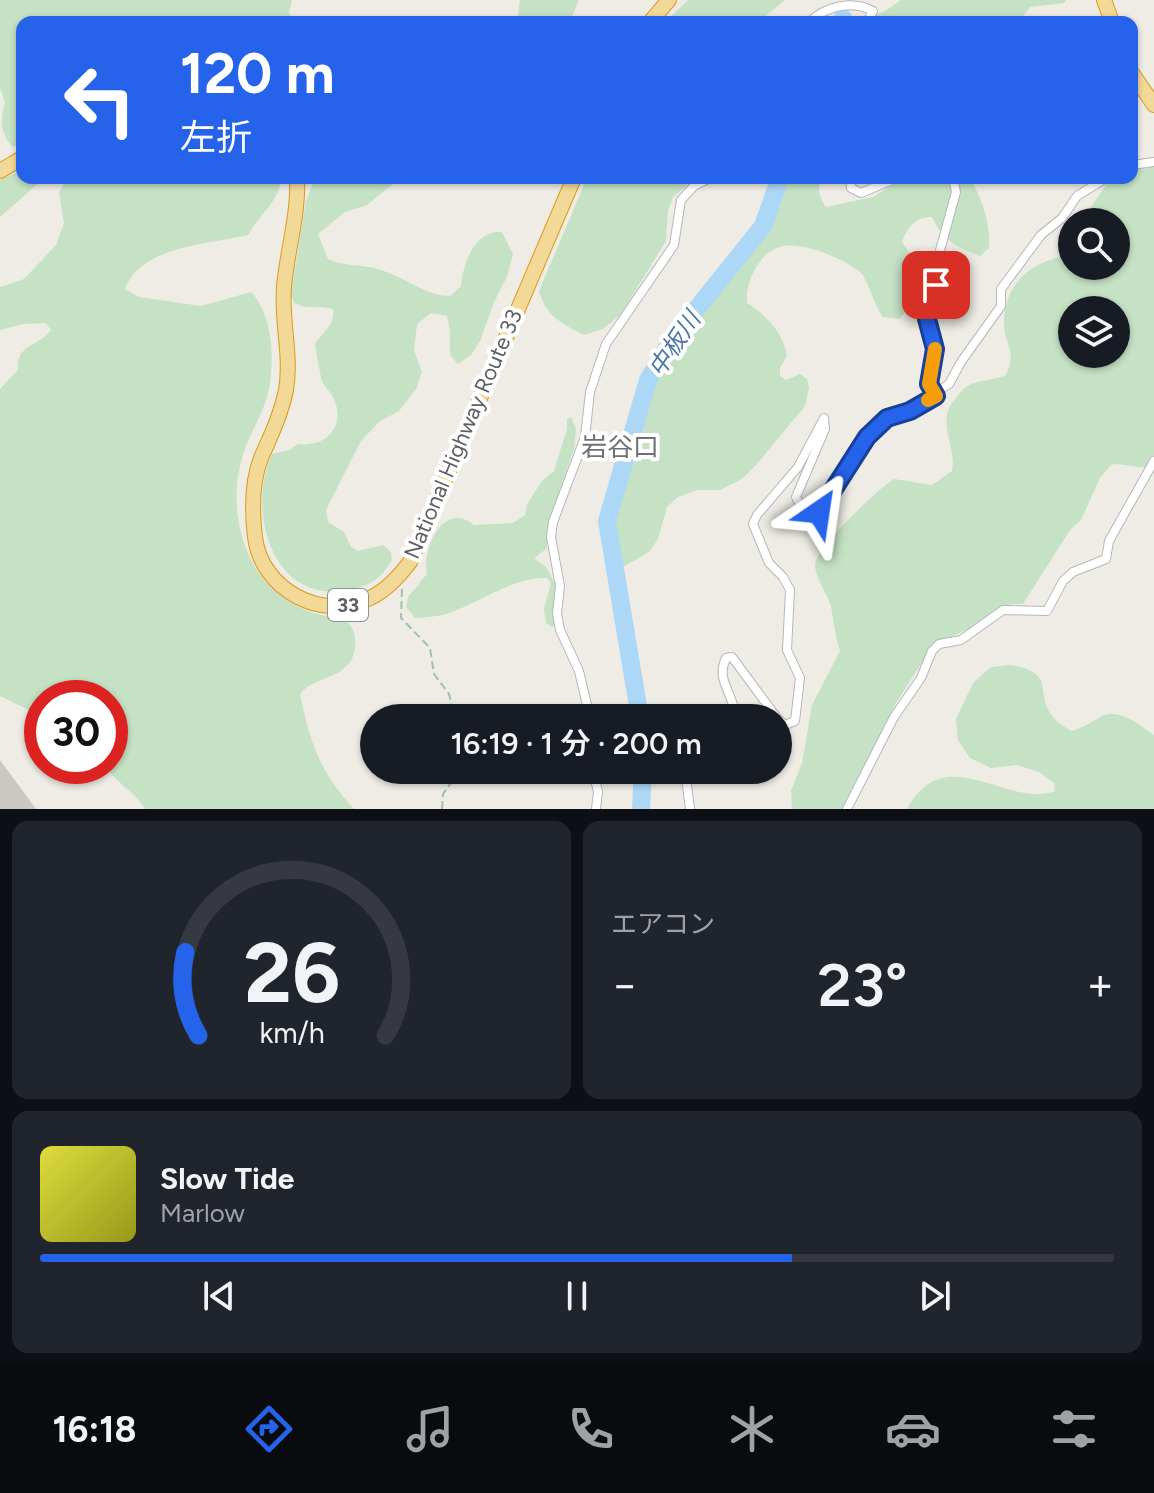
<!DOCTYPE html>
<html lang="ja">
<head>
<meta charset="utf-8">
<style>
	body { margin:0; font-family:Figtree,"Noto Sans JP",sans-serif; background:#20242c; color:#f1f3f6; height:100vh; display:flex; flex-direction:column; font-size:30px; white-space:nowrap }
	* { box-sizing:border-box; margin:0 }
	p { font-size:26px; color:#9ea1a6 }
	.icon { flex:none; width:44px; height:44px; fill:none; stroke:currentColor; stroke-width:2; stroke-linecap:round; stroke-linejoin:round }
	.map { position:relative; height:809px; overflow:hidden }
	.drawer { display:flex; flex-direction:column; gap:12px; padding:12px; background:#0d0f14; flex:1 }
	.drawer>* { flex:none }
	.banner { position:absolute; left:16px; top:16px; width:1122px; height:168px; border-radius:16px; box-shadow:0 2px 6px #0004; background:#2563eb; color:#fff; overflow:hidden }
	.fabs { position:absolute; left:1058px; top:208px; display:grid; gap:16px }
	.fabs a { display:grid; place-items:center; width:72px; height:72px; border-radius:50%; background:#171b24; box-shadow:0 2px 6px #0004; font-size:40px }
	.speed { position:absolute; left:24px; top:680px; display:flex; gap:16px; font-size:40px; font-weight:700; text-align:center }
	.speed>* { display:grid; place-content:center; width:104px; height:104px; border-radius:50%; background:#171b24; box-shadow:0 2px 6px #0004; line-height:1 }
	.speed .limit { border:12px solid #d22; background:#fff; color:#111 }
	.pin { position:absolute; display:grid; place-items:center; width:68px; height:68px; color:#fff; margin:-34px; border-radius:16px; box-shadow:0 4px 12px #0006 }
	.me { position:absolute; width:88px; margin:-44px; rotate:32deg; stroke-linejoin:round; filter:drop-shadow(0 0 6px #0008) }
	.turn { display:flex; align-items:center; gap:28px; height:168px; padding:0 32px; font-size:36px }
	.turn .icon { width:104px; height:104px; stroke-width:2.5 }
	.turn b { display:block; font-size:56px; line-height:68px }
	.big { font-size:60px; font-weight:600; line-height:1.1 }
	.drawer .card { flex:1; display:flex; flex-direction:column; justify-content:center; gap:12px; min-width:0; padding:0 28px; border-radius:16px; background:#20242c }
	.drawer .dial { align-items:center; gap:0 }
	.dial svg { height:208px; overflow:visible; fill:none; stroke:#363941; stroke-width:7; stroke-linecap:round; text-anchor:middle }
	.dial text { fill:#f1f3f6; stroke:none }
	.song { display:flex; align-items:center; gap:24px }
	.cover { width:96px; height:96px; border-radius:12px; background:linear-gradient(135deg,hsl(60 70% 55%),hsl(60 70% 35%)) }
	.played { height:8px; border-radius:4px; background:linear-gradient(90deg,#2563eb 70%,#363941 70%) }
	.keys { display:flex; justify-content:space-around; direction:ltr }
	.heat { display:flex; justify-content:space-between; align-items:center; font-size:44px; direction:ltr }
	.drawer .tiles { flex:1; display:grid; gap:12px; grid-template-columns:1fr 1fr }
	.card:last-child { grid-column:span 2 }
	.trip { position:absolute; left:360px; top:704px; width:432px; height:80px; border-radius:40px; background:#171b24; box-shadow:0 2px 6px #0004; font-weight:600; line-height:80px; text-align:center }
	.tab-bar { display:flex; height:128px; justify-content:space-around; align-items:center; background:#090b0e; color:#9ea1a6 }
	.tab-bar .icon { width:56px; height:56px }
	.tab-bar .selected { color:#2563eb }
	.tab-bar b { font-size:36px; color:#f1f3f6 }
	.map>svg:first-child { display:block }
	.green { fill:#c5e2c4; fill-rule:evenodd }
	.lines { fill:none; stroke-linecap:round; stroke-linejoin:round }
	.river { stroke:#add7f6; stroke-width:18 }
	.building { fill:#cbc8c4 }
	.street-casing { stroke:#b5b7ba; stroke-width:10 }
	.highway-casing { stroke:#da9b18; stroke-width:16 }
	.path { stroke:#9ec3a8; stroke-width:2; stroke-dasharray:8 4; stroke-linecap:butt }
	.street { stroke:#fff; stroke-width:8 }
	.highway { stroke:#f2d998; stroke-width:14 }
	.route-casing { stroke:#184099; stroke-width:20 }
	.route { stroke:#2563eb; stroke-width:14 }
	.slow { stroke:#f59e0b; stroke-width:14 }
	.labels { text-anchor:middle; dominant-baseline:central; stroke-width:8; stroke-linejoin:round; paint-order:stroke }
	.shield { fill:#fff; stroke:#8e9092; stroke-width:2 }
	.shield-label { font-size:20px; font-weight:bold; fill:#5d6064 }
	.street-label { font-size:22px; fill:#5d6064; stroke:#fff }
	.water-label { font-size:24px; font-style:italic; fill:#4c79a6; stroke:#fff }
	.quarter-label { font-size:26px; fill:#6e7276; stroke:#fff }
</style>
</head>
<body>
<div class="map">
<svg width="1154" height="809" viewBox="0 0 1154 809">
	<rect width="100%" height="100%" fill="#eeece5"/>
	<path class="green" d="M0,0H292L289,13L295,22H22V143L13,147C0,134 0,119 5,103L0,87Z
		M520,0H579L570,22H517Z
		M688,0H785L758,22H665Z
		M901,0H1066L1064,3L1030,7L1023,16L1025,22H843L853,16C873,20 886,11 901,0Z
		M1154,166V467C1138,469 1128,464 1112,464L1100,478L1081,520L1070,530L1023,604H1012L993,611L975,626L933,645L896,703L842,809H792L791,791L802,763L812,705L840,651C835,636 834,622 831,607C828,594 816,580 815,566C815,548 878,489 894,479L932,485L952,471C957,446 935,422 955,399C959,394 964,387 969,385C980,380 994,380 1006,375C1018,347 1003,345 1004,321C1006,279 1034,260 1072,255V266H1116V222H1088L1090,208L1111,178H1132V170ZM1072,310H1116V354H1072Z
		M22,170V178H44L0,217V180Z
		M67,178H282C276,206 262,211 248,235C210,244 140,246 125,289L139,297L201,306L251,292C272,315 274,353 270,384C267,404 256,423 248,441C238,464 234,494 238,518C245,563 269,598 313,613C324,616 339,616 348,623C358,632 357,652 350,662C337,680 314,677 300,694C310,743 320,772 354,809H145C135,792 116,783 105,766H110V698H42V711H31L0,696V389L18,370C15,344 39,347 51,330L46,323L23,324L0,330V287L24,279L56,245L64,223L59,193Z
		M315,178H400L367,205L345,212L318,234L328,259C345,267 361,264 378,269C403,276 425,296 450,296L461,286C463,264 474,230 502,232L513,254L507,277L494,302L480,341L471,355L458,364L450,355V331L447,316L431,313L417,324L414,351L422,372L416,389L399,411L380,421L361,441L326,510L328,522L344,532L351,547L358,551L383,545L391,552L392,560C380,579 371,586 348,590C272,605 246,511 272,454L290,450L298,444C327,448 347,425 333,397C330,391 324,387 322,381C320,373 316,351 315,344C323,332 336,324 333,309C320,305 305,310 294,303L291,293L306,201Z
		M587,178H695L673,197L668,211L666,241L621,314L603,329L584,335C562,324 546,316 539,291Z
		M774,178H822C816,188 820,198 826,207L873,197L893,185L895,178H970C982,198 991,225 989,248L980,256C956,247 944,241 932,217C916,217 907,227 902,242C928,278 923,281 900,319L883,317C874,305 868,280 861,273C846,259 800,240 779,247C758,254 745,283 747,303C767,316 783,332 787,356L780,368V376L786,380L800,374L807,379L809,388L805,406L756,465L742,479L720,490H697L678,497L667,507L658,539L649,552L618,570L612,568C593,533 611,476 631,446L627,429L634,398L646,371L679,320L714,283L761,224Z
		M571,417L576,429L574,449L555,504L546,549L534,558L547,568L556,586L555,625L552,627L546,623L544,609L551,583L547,578C514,576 478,604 446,614C436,617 425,617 415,618L406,607L408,597L427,574C421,549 444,500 474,525L513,523L525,515L527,504L542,481L554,471L567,429V419Z
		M1010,665C1060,673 1032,695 1055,719C1059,724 1066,727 1071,731C1084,728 1089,723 1100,717C1119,707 1139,725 1154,735V809H907C945,738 1007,809 1055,791L1054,783L1039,772L1017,765L991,768L970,758L958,740L956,719L973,683L991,667Z"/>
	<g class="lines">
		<path class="river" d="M842,22L843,18
			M640,718L607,521L648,380L674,337L763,226L780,178
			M641,809L643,770"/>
	</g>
	<path class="building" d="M0,760L36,809H0Z"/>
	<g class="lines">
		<g class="street-casing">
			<path id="street" d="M809,22C826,6 852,0 873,11L867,22
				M1132,165L1154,162
				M850,178L851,188L861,193L897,178
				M936,396L929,384L935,349L927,319L936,285V265L956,192L953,178
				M590,718L579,671L560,630L557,614L560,586L551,537L553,522L585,437L590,392L606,344L674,245L681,200L694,186L710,178
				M728,718L733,705C728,687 717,677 726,658L732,657L777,718
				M778,719L785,725L795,721L800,678L787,650L790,590L783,577L769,563L753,524L757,515L798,467L824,418L825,429L796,497L805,515L812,517L819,512L867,437L887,418L910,411L949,384L961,362L1001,306V289L1041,235L1062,218L1077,196L1106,178
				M593,770L598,792L596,809
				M685,770L690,809
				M847,809L894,717L921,678L932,651L939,644L961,640L1003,610L1047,611L1063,581L1073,572L1106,559L1109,541L1154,461"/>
		</g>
		<g class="highway-casing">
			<path id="highway" d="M1104,0L1112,22
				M650,22L669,0
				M1132,73L1154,105
				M0,171L22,158
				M297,178C299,214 287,251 284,287C281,322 292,355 286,390C281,415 271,435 261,458C252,481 252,512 255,537C261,589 322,623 370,598C387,590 399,576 410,562L574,178"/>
		</g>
		<path class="path" d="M402,589L401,618L430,648L434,674L449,694L455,718
			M442,809L443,794L460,770"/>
		<use href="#street" class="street"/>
		<use href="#highway" class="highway"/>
	</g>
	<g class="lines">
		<g class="route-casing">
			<path id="route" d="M819,512L867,437L887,418L910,411L936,396L929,384L935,349L927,319L936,285"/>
		</g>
		<use href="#route" class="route"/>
		<path class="slow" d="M928,400L936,396L929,384L935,349"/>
	</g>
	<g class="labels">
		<rect class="shield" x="328" y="589" width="40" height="32" rx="6"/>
		<g class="shield-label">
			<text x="348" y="605">33</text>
		</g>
		<g class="street-label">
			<text transform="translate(463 434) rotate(-67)">National Highway Route 33</text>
		</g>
		<g class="water-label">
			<text transform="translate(674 344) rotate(-56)">中板川</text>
		</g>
		<g class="quarter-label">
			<text x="620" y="447">岩谷口</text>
		</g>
	</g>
</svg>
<div class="fabs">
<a><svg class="icon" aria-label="search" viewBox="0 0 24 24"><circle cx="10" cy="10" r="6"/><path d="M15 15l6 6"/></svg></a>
<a><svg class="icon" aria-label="layers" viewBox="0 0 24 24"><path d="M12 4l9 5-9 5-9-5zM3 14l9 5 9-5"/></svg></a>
</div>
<div class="speed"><div class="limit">30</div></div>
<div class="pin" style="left:936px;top:285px;background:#d93025"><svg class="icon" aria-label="arrive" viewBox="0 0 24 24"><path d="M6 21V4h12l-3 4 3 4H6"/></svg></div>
<svg class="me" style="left:819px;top:512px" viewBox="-20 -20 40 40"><path d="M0-17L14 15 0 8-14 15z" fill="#2563eb" stroke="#fff" stroke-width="4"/></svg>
<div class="trip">16:19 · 1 分 · 200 m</div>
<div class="banner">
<div class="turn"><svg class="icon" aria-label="left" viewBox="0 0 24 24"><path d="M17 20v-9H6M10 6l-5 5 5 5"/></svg><div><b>120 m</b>左折</div></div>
</div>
</div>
<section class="drawer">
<div class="tiles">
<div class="card dial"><svg viewBox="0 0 100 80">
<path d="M14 69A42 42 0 1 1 86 69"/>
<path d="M14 69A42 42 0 0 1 9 37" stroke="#2563eb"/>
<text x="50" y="56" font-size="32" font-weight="700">26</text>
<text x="50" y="72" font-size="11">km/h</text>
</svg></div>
<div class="card"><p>エアコン</p>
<div class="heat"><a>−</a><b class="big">23°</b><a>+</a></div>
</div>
<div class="card">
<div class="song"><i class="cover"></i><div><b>Slow Tide</b><p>Marlow</p></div></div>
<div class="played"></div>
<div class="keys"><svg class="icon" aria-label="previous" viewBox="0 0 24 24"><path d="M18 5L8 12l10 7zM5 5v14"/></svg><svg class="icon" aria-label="pause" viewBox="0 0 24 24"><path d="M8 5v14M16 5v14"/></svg><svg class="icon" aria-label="next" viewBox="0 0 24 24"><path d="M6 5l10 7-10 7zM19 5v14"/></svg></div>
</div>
</div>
</section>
<nav class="tab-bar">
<b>16:18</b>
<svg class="icon selected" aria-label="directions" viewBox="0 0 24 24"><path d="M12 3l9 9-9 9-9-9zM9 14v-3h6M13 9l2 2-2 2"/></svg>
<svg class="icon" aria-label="music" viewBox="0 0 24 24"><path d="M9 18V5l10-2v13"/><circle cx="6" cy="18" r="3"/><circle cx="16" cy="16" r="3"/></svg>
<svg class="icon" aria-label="phone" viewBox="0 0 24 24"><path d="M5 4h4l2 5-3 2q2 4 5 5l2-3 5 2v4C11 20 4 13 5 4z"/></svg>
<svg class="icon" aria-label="climate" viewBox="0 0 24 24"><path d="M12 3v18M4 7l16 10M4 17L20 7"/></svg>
<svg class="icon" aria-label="car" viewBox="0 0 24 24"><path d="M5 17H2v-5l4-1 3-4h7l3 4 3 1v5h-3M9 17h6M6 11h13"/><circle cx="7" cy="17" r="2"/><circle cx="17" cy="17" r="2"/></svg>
<svg class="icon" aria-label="filters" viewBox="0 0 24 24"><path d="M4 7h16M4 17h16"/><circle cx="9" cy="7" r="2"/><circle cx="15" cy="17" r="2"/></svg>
</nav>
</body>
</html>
